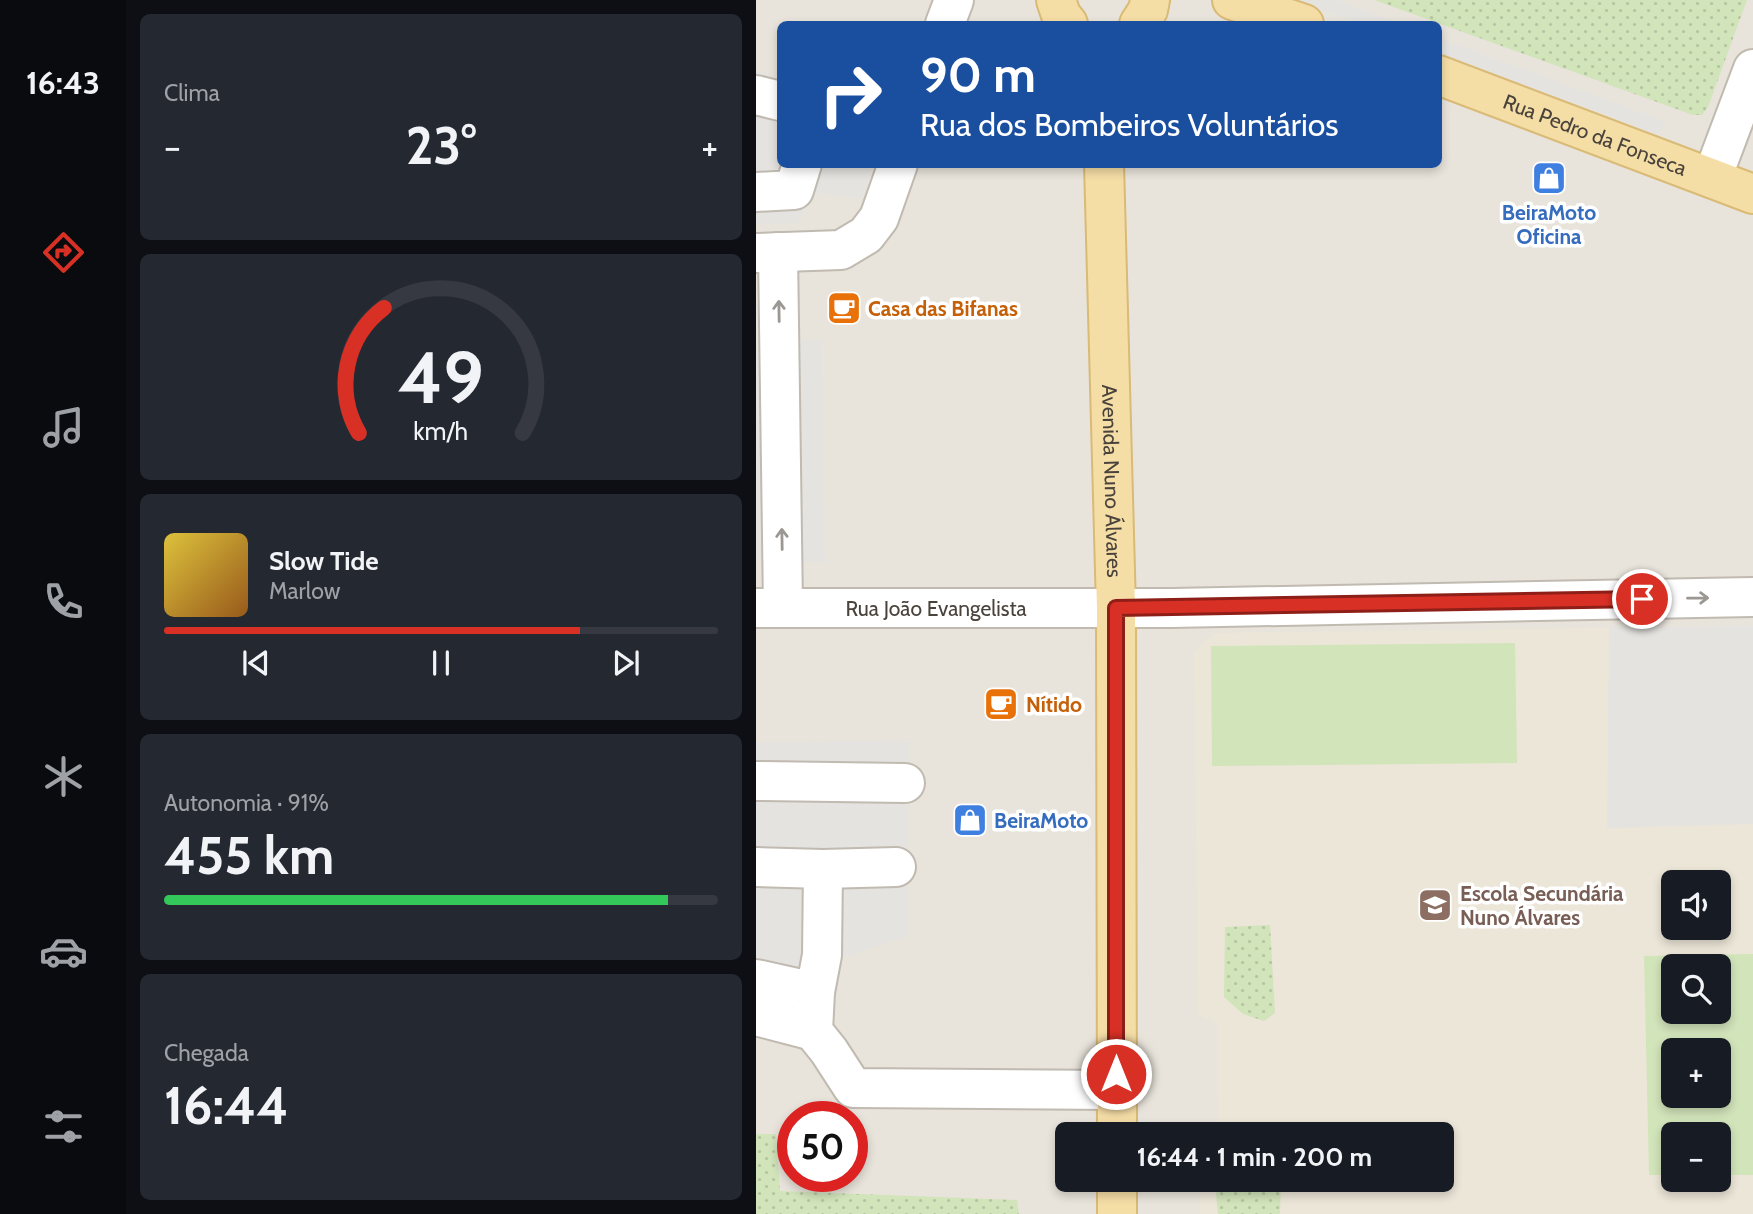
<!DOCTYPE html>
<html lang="pt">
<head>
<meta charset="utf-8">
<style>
	body { margin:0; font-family:Cabin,sans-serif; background:#242831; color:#f1f3f6; height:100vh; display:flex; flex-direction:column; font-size:26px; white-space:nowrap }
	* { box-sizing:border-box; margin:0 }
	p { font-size:23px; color:#9ea1a6 }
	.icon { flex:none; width:38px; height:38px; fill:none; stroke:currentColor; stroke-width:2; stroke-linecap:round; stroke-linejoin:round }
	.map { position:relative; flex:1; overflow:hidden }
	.side { display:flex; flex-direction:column; gap:14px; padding:14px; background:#0d0f14; width:630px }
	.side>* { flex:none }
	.guide { position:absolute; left:21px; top:21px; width:665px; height:147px; border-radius:10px; box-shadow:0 4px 10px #0003; background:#1a4fa0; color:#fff; overflow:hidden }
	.tools { position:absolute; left:905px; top:870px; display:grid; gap:14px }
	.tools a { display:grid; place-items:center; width:70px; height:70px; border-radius:10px; background:#171b24; box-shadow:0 4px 10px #0003; font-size:35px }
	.speed { position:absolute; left:21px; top:1101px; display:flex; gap:14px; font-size:35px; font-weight:700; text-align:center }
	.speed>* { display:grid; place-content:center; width:91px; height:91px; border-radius:50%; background:#171b24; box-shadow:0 4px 10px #0003; line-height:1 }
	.speed .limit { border:10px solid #d22; background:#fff; color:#111 }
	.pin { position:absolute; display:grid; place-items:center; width:60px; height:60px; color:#fff; margin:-30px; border:4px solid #fff; border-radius:50%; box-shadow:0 2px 7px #0007 }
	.me { position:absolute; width:77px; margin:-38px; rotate:0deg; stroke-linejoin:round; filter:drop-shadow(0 0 5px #0008) }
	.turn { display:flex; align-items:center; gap:24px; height:147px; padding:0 28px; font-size:32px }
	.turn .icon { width:91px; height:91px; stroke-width:2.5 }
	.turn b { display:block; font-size:49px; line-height:60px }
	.big { font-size:52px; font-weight:800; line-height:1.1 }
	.side .tile { flex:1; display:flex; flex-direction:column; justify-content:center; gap:10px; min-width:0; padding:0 24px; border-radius:10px; background:#242831 }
	.side .dial { align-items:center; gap:0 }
	.dial svg { height:182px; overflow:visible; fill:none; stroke:#363941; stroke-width:7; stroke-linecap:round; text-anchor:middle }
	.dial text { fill:#f1f3f6; stroke:none }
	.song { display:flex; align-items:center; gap:21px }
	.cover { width:84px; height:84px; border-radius:10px; background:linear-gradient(135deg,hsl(50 70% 55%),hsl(30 70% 35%)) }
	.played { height:7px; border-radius:4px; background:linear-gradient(90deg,#d93025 75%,#363941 75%) }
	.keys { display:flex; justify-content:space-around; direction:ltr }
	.heat { display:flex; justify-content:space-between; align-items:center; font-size:38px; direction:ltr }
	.charge { height:10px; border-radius:5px; background:linear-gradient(90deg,#34c759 91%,#363941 0) }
	.trip { position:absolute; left:299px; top:1122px; width:399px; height:70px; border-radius:10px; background:#171b24; box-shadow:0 4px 10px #0003; font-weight:800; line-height:70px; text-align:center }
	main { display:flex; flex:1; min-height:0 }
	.dock { display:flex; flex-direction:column; width:126px; justify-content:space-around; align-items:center; background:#090b0e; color:#9ea1a6 }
	.dock .icon { width:49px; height:49px }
	.dock .active { color:#d93025 }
	.dock b { font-size:32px; color:#f1f3f6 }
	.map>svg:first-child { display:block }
	.residential { fill:#e8e4db; fill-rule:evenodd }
	.education { fill:#ece6d8; fill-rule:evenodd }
	.green { fill:url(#green-dots) }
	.pitch { fill:#d2e4ba; fill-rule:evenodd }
	.parking { fill:#e4e3e0 }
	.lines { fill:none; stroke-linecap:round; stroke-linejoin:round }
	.minor-casing { stroke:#c0bab0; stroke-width:42 }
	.major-casing { stroke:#d9ba76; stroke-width:42 }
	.minor { stroke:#fff; stroke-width:38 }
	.major { stroke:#f5dda6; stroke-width:38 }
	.oneway { stroke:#9b9893 }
	.route-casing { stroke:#8d1f18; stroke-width:18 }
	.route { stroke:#d93025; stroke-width:12 }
	.labels { text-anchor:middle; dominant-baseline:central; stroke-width:7; stroke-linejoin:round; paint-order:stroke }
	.street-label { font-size:21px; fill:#49433b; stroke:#fff }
	.shop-label { font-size:21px; font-weight:bold; fill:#366cbe; stroke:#fff }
	.food-label { font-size:21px; font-weight:bold; fill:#c56008; stroke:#fff; text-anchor:start }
	.education-label { font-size:21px; font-weight:bold; fill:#785e54; stroke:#fff; text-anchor:start }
</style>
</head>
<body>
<main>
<nav class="dock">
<b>16:43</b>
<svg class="icon active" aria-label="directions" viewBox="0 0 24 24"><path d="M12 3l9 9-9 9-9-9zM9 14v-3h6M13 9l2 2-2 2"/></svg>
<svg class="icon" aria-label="music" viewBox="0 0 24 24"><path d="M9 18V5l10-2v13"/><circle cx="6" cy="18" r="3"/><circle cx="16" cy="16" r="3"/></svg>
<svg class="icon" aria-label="phone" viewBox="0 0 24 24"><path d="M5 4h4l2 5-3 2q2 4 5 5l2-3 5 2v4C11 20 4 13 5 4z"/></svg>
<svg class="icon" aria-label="climate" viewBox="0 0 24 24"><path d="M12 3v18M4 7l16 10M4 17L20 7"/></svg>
<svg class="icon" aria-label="car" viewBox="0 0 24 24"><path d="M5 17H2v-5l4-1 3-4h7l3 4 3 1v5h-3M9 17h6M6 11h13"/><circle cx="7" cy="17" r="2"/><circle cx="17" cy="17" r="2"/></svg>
<svg class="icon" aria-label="filters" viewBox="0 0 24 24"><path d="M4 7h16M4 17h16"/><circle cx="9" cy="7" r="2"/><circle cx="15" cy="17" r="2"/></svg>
</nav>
<section class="side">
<div class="tile"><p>Clima</p>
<div class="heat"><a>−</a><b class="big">23°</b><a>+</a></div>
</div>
<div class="tile dial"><svg viewBox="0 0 100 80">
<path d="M14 69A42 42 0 1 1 86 69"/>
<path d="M14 69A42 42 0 0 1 25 14" stroke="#d93025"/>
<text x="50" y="56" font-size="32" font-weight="700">49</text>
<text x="50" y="72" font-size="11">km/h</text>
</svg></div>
<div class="tile">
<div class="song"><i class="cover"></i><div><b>Slow Tide</b><p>Marlow</p></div></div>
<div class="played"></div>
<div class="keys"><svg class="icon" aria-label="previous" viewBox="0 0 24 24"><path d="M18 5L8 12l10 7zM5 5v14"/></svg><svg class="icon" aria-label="pause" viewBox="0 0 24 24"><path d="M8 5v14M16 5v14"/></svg><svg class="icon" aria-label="next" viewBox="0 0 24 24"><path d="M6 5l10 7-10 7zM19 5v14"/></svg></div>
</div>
<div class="tile"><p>Autonomia · 91%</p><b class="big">455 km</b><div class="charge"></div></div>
<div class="tile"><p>Chegada</p><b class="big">16:44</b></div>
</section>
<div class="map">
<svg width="997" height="1214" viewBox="0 0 997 1214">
	<defs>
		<pattern id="green-dots" width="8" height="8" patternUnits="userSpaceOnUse" patternTransform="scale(1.75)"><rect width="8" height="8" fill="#d2e4ba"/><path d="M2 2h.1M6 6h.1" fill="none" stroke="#b6c5a1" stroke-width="1.8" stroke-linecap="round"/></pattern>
	</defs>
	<rect width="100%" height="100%" fill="#f5f2ed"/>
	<path class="residential" d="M0,0H997V1214H0ZM24,24H682V164H24ZM917,882H962V928H917ZM917,966H962V1012H917ZM917,1050H962V1096H917ZM37,1116H96V1176H37ZM312,1134H686V1180H312ZM917,1134H962V1180H917Z"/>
	<path class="education" d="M997,626V1214H444V1180H686V1134H462L461,1024L442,1014L438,652L458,633ZM917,882H962V928H917ZM917,966H962V1012H917ZM917,1050H962V1096H917ZM917,1134H962V1180H917Z"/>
	<path class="green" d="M618,0H991L952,107L946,115H937Z
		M514,925L519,1013L508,1021L487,1014L468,997L469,927Z
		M0,1134H20L24,1191L261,1200L263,1214H0Z
		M466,1180H525L524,1214H462L459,1183Z"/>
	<path class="pitch" d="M759,643L761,763L456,766L455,646Z
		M997,954V1175H963L962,1134H917V1175H893L888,956ZM917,966H962V1012H917ZM917,1050H962V1096H917Z"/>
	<path class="parking" d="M537,0H579L646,24H604Z
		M682,38L908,121L903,134L683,53Z
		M0,71L24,78V164L117,165L106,199L54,191L43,223L0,224Z
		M0,303H11L15,560H0Z
		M66,340L69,562H41L38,341Z
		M997,626V824L851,828L853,627Z
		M153,741L152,936L49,970L0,1027V742Z"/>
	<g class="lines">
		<g class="minor-casing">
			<g id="minor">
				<path d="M189,24L198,0"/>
				<path d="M0,95L24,101"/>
				<path d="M956,178L997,69"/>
				<path d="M0,192L38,190L46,164"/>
				<path d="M22,252L27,607"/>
				<path d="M0,253L85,250L110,235L123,218L142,164"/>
				<path id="s1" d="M0,608H416L997,597"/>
				<path d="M0,781L149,783"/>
				<path d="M0,867L67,869L66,955L59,992L57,1031L73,1051L97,1088L361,1090"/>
				<path d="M67,869L140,867"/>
				<path d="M0,979L59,992"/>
				<path d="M0,1016L57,1031"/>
			</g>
		</g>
		<g class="major-casing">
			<g id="major">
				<path d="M300,0L305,15L312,24"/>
				<path d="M476,0L548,24"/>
				<path d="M383,24L392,10L394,0"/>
				<path id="s2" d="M682,75L997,194"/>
				<path id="s3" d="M348,164L360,608L361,1134"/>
				<path d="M361,1180V1214"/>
			</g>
		</g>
		<use href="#minor" class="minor"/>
		<use href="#major" class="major"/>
	</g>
	<defs><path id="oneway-shaft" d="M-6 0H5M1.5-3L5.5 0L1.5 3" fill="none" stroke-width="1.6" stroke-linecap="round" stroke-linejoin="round" transform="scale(1.75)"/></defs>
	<g class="oneway">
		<use href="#oneway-shaft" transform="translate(23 311) rotate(-91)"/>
		<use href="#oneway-shaft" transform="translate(26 539) rotate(-91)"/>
		<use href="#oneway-shaft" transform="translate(942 598) rotate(-1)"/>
	</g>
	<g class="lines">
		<g class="route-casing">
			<path id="route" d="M360,1074V608L886,599"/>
		</g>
		<use href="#route" class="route"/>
	</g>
	<defs>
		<g id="shop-square" transform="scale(1.75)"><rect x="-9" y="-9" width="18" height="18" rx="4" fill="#3f7fe0" stroke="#fff"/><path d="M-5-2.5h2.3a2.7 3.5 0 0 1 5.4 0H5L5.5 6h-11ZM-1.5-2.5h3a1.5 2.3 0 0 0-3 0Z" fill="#fff"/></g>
		<g id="cafe-square" transform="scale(1.75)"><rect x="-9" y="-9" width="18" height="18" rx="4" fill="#e8710a" stroke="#fff"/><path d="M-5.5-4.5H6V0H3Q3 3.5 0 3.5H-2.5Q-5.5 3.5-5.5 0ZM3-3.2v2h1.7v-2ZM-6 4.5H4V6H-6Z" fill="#fff"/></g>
		<g id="school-square" transform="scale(1.75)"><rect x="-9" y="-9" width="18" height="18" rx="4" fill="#8d6e63" stroke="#fff"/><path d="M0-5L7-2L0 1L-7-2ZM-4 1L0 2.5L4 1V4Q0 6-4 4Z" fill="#fff"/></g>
	</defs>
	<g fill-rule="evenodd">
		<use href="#shop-square" x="793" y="178"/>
		<use href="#cafe-square" x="88" y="308"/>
		<use href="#cafe-square" x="245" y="704"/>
		<use href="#shop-square" x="214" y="820"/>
		<use href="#school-square" x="679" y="905"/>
	</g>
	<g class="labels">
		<g class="street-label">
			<text stroke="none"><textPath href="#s2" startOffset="168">Rua Pedro da Fonseca</textPath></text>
			<text stroke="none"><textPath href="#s3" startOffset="317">Avenida Nuno Álvares</textPath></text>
			<text stroke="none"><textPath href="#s1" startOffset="180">Rua João Evangelista</textPath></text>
		</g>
		<g class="shop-label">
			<text x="793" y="212">BeiraMoto<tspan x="793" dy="24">Oficina</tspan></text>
			<text x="238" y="820" text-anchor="start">BeiraMoto</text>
		</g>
		<g class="food-label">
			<text x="112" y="308">Casa das Bifanas</text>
			<text x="270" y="704">Nítido</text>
		</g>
		<g class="education-label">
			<text x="704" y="893">Escola Secundária<tspan x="704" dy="24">Nuno Álvares</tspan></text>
		</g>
	</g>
</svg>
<div class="tools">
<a><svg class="icon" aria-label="sound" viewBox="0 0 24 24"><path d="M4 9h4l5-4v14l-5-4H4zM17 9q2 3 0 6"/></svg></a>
<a><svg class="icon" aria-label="search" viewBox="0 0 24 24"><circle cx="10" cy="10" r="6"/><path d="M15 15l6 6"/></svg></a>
<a>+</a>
<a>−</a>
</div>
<div class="speed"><div class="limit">50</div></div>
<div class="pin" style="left:886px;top:599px;background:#d93025"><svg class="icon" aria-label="arrive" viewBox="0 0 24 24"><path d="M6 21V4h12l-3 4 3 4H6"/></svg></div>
<svg class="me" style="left:360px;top:1074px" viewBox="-20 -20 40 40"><circle r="17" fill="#d93025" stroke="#fff" stroke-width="3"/><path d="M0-11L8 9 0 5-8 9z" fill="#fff"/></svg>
<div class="trip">16:44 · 1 min · 200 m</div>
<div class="guide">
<div class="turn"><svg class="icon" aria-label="right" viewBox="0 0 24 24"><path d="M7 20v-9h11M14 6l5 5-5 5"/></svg><div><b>90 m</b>Rua dos Bombeiros Voluntários</div></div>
</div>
</div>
</main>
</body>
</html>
